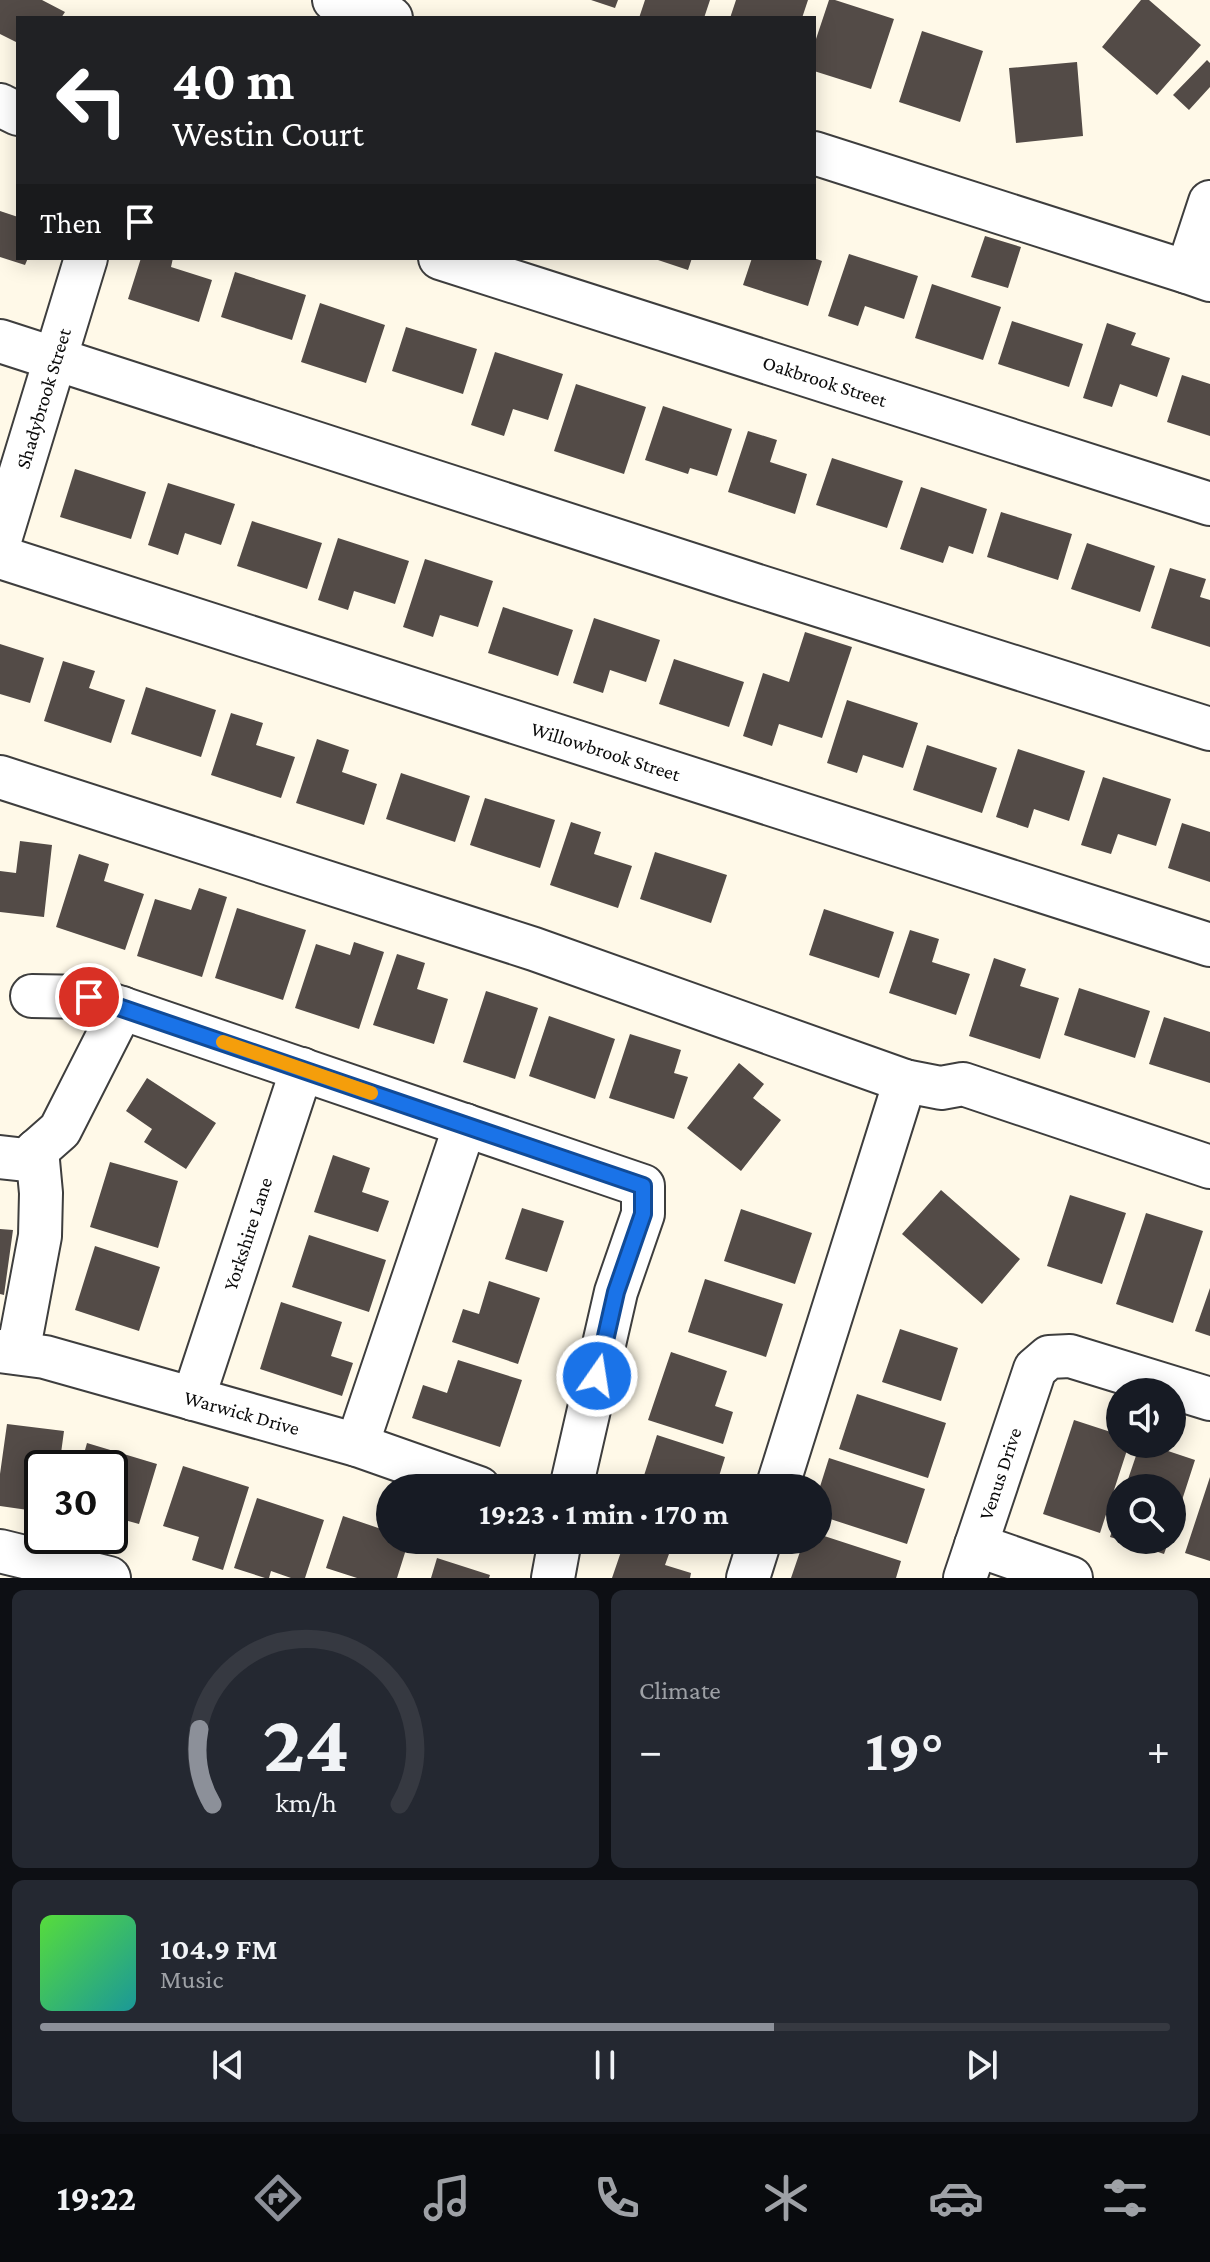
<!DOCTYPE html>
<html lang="en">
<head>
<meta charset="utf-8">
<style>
	body { margin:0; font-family:"Crimson Pro",serif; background:#242831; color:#f1f3f6; height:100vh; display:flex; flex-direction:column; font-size:30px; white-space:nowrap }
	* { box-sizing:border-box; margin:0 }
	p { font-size:26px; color:#9ea1a6 }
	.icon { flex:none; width:44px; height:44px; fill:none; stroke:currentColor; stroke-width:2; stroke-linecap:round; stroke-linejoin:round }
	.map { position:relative; height:1578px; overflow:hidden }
	.side { display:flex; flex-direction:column; gap:12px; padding:12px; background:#0d0f14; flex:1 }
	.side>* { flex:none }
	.guide { position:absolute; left:16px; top:16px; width:800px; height:244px; border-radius:0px; box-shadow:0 4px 20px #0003; background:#202124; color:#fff; overflow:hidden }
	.fabs { position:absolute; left:1106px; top:1378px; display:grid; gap:16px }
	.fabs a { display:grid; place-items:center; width:80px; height:80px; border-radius:50%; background:#171b24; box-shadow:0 4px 20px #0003; font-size:40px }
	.speed { position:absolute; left:24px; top:1450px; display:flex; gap:16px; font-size:40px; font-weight:700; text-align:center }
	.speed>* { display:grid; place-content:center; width:104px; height:104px; border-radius:50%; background:#171b24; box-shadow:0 4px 20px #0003; line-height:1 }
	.speed .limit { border:4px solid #111; border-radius:12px; background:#fff; color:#111 }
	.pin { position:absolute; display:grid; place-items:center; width:68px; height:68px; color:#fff; margin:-34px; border:4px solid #fff; border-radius:50%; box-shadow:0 2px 8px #0007 }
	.me { position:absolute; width:88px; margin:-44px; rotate:13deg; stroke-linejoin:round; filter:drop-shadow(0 0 6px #0008) }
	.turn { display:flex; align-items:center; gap:28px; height:168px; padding:0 24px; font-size:36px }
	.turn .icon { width:104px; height:104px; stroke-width:2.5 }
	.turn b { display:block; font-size:56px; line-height:68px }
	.then { display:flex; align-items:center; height:76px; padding:0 24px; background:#0003; gap:16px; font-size:30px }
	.big { font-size:60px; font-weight:700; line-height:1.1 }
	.side .card { flex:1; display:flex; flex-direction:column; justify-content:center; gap:12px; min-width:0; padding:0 28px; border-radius:12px; background:#242831 }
	.side .dial { align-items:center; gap:0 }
	.dial svg { height:208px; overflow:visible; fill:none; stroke:#363941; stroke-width:7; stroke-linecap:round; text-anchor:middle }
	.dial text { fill:#f1f3f6; stroke:none }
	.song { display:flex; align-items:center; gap:24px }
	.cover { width:96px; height:96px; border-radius:12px; background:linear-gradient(135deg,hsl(110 70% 55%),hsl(180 70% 35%)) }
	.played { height:8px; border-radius:4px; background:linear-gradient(90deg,#8c9099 65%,#363941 65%) }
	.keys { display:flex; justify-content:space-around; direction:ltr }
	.heat { display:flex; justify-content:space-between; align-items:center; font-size:44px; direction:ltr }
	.side .tiles { flex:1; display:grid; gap:12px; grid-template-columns:1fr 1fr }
	.card:last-child { grid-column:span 2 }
	.trip { position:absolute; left:376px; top:1474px; width:456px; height:80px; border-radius:40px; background:#171b24; box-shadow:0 4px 20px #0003; font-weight:700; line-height:80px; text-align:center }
	.menu { display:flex; height:128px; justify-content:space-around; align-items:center; background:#090b0e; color:#9ea1a6 }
	.menu .icon { width:56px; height:56px }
	.menu .selected { color:#8c9099 }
	.menu b { font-size:36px; color:#f1f3f6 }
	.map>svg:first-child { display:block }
	.building { fill:#534b47 }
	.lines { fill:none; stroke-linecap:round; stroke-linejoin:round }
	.minor-casing { stroke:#3e3e3e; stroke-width:46 }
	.minor { stroke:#fff; stroke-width:42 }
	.route-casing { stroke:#114b97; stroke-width:20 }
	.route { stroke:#1a73e8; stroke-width:14 }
	.slow { stroke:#f59e0b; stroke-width:14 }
	.labels { text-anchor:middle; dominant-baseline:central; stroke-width:8; stroke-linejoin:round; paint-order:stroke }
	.street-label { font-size:20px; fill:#0b0b0b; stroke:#fff }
</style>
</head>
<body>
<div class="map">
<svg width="1210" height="1578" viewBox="0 0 1210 1578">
	<rect width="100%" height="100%" fill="#fff9e8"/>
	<path class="building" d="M0,0H42L65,12L61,18H18V43L0,34Z
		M591,0H618L615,8Z
		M645,0H710L704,18H639Z
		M736,0H808L802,18H730Z
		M829,0H835L894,19L871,89L814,71V45Z
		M1141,0H1149L1201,45L1157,95L1102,47Z
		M922,31L983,51L960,122L899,102Z
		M1207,60L1210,63V87L1189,110L1173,95Z
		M1077,62L1083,136L1016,143L1009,68Z
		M0,211L18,217V258H28L25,265L0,257Z
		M985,236L1021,247L1008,288L971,277Z
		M849,254L918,276L904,319L865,306L858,326L828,316Z
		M141,258H173L171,267L212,280L199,322L128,299Z
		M652,258H692L688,270Z
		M752,258H814L822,261L808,306L743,285Z
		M235,272L306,295L292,340L221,317Z
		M932,284L1001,307L983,360L915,338Z
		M320,303L385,325L366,383L301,362Z
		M1012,321L1083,344L1069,387L998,364Z
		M1107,323L1136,333L1131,345L1170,358L1157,397L1120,384L1112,407L1083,398Z
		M406,327L477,349L463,394L392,371Z
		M495,352L563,374L548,420L513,409L504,436L471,425Z
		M1182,375L1210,384V436L1167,422Z
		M576,384L646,407L624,474L554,451Z
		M663,406L732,429L717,476L690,468L688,474L645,460Z
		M748,431L777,440L770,462L807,474L795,514L728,492Z
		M832,458L903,481L887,528L816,505Z
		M75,469L146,492L131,539L60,517Z
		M168,483L235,504L221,545L185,533L178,555L148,545Z
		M921,487L987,509L973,554L949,546L943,563L900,549Z
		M1001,512L1072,534L1058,580L987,557Z
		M252,521L322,543L307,589L237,566Z
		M338,538L409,561L395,604L354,591L348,610L318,600Z
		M1087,543L1155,566L1140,612L1071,589Z
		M425,559L493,581L478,627L440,615L433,637L403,627Z
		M1170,568L1206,579L1200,597L1210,600V647L1151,628Z
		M503,607L573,630L558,676L488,653Z
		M594,618L660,640L646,682L610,670L603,693L573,683Z
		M805,632L852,647L822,738L779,724L772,746L743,736L763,673L789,682Z
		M0,644L44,658L30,703L0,694Z
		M674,659L744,682L729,727L659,704Z
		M63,661L95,671L89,688L125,700L111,743L44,721Z
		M146,687L216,710L201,757L131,734Z
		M847,700L918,723L903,768L863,755L857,773L827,763Z
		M231,713L263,723L256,745L295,757L281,798L211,775Z
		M317,739L349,750L342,772L377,784L364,825L296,803Z
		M927,745L997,768L982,813L913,790Z
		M1018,749L1085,771L1069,821L1034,809L1028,828L996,817Z
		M401,773L470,796L455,842L386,819Z
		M1103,777L1171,799L1156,846L1118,834L1111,854L1081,845Z
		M485,798L555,820L540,868L470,845Z
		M571,822L601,832L594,854L632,866L618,908L550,885Z
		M1182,823L1210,832V882L1168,868Z
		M20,841L52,845L44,917L0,912V871L16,873Z
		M655,852L727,875L711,923L640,899Z
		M79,854L109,864L104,881L144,894L125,950L56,927Z
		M199,888L227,897L202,977L137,956L155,899L191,910Z
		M237,908L306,930L283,1000L215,978Z
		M824,909L894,932L879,978L809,955Z
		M910,930L939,939L932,962L970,974L956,1015L889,993Z
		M354,942L384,952L359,1029L295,1008L316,944L350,955Z
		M397,954L425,963L417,989L448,999L434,1044L373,1025Z
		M994,958L1026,969L1020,986L1059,998L1040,1059L969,1036Z
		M1079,988L1150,1011L1135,1058L1064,1035Z
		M486,991L538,1008L515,1079L463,1062Z
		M549,1016L615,1039L595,1099L529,1076Z
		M1164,1017L1210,1032V1083L1149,1064Z
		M630,1034L681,1050L674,1073L688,1077L674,1119L609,1098Z
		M739,1063L764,1084L753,1098L781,1120L741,1171L687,1128Z
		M147,1078L216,1123L186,1169L144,1142L152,1129L126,1111Z
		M333,1155L370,1168L362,1192L389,1201L378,1232L314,1212Z
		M110,1162L178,1181L158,1248L90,1227Z
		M941,1190L1020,1259L982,1304L902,1234Z
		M1070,1195L1126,1213L1102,1284L1047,1266Z
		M522,1208L564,1221L547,1272L505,1259Z
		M741,1209L812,1233L795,1284L724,1261Z
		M1146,1213L1203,1231L1173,1323L1116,1304Z
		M0,1229L13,1230L4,1295L0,1294Z
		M309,1235L386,1260L369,1312L292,1287Z
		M95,1246L160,1267L139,1331L75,1310Z
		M705,1279L783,1304L766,1357L688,1332Z
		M489,1281L540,1298L518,1364L452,1342L463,1309L479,1314Z
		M1210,1288V1336L1195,1331Z
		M281,1302L342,1322L331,1356L353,1363L342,1396L260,1369Z
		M900,1329L958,1348L941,1401L882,1382Z
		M671,1352L727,1371L715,1406L733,1412L723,1444L648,1420Z
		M458,1360L522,1380L500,1447L412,1418L423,1385L447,1393Z
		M857,1394L946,1423L928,1478L839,1449Z
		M1074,1420L1120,1435V1444H1129L1100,1533L1043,1514Z
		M7,1424L64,1431L59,1468H42V1512L0,1506V1474Z
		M657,1435L725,1457L716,1486L696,1480L694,1488H640Z
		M87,1443L157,1464L139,1524L110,1516V1468H80Z
		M1140,1444H1147L1195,1460L1173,1528L1172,1488H1125Z
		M829,1458L925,1489L907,1544L818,1515V1493Z
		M183,1466L249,1487L223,1570L192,1560L199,1537L163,1526Z
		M1210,1477V1561L1185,1553Z
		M257,1498L324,1520L305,1578H291L271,1571L269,1578H265L234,1568Z
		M1120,1507V1540L1110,1537Z
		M343,1516L390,1532V1540H409L397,1578H357L326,1568Z
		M818,1534L901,1561L896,1578H791L804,1540H818Z
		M625,1540H674L665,1565L691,1573L690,1578H612Z
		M1122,1540H1169L1164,1554Z
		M437,1558L490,1575L489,1578H431Z"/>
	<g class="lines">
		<g class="minor-casing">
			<g id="minor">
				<path d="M334,0L391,18"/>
				<path d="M0,105L18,114"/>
				<path d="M814,153L1187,272"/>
				<path d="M1210,202L1187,272L1210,280"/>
				<path id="s1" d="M440,258L1210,504"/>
				<path d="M0,341L739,580L1210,729"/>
				<path id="s2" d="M0,540L86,258"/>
				<path id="s3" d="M0,557L1210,945"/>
				<path d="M0,777L534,949L905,1081L941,1088L963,1084L1210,1167"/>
				<path d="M32,996L89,997L643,1186V1214L616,1292L571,1488"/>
				<path d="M0,1157L26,1160L60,1130L122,1008"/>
				<path id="s4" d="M0,1351L45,1357L357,1445L479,1488"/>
				<path d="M18,1353L40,1236L41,1193L37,1150"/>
				<path id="s5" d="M193,1399L302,1069"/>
				<path d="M357,1445L465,1125"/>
				<path d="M777,1488L905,1081"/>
				<path d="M976,1545L1071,1578"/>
				<path d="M0,1551L109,1578"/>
				<path d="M553,1578L560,1540"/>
				<path d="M748,1578L760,1540"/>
				<path id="s6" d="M965,1578L1035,1369L1049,1357L1070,1356L1210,1399"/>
			</g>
		</g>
		<use href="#minor" class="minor"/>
	</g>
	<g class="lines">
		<g class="route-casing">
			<path id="route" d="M89,997L643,1186V1214L616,1292L597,1376"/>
		</g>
		<use href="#route" class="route"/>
		<path class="slow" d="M223,1042L371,1093"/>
	</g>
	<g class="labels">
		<g class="street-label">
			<text stroke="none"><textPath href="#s1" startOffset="404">Oakbrook Street</textPath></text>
			<text stroke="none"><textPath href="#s2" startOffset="148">Shadybrook Street</textPath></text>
			<text stroke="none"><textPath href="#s3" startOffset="636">Willowbrook Street</textPath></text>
			<text stroke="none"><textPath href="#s5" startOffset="174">Yorkshire Lane</textPath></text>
			<text stroke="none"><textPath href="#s4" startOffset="250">Warwick Drive</textPath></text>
			<text stroke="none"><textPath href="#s6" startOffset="110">Venus Drive</textPath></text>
		</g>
	</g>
</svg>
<div class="fabs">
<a><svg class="icon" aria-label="sound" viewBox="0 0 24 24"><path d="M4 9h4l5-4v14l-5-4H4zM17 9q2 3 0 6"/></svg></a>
<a><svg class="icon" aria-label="search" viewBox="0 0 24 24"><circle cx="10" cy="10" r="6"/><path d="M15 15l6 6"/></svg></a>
</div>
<div class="speed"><div class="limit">30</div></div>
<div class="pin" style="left:89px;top:997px;background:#d93025"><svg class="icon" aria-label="arrive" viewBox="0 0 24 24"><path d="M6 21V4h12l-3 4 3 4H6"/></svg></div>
<svg class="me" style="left:597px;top:1376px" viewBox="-20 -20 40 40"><circle r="17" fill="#1a73e8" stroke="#fff" stroke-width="3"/><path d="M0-11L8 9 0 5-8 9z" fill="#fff"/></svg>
<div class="trip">19:23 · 1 min · 170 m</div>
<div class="guide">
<div class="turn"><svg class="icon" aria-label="left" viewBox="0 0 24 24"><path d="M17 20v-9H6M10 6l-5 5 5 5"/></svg><div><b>40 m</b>Westin Court</div></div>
<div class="then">Then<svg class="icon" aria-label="arrive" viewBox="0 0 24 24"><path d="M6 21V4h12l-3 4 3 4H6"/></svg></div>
</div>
</div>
<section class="side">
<div class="tiles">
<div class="card dial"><svg viewBox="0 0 100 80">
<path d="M14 69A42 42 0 1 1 86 69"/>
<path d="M14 69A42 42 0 0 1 9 40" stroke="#8c9099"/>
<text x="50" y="56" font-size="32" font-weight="700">24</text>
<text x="50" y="72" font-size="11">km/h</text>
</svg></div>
<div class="card"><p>Climate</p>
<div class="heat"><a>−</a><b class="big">19°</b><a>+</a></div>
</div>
<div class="card">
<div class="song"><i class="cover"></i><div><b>104.9 FM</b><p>Music</p></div></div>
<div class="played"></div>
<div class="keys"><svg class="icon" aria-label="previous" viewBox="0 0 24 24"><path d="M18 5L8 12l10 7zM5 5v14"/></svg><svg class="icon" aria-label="pause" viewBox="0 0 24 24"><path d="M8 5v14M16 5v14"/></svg><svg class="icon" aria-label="next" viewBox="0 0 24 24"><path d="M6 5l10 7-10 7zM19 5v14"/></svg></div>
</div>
</div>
</section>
<nav class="menu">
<b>19:22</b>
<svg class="icon selected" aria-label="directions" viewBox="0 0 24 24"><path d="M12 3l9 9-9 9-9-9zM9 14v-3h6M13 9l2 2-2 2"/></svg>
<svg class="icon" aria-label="music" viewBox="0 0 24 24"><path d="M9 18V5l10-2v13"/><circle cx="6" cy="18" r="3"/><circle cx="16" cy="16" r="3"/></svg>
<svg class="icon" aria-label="phone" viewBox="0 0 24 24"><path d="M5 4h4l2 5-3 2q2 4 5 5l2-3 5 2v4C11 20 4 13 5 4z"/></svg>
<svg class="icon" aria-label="climate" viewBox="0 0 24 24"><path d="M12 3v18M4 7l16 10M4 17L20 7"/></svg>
<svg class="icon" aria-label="car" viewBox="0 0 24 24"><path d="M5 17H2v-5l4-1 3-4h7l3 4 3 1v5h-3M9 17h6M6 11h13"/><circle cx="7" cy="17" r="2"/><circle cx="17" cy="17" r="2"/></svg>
<svg class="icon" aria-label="filters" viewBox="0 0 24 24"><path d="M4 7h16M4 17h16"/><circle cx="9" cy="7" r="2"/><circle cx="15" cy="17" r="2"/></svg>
</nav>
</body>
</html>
